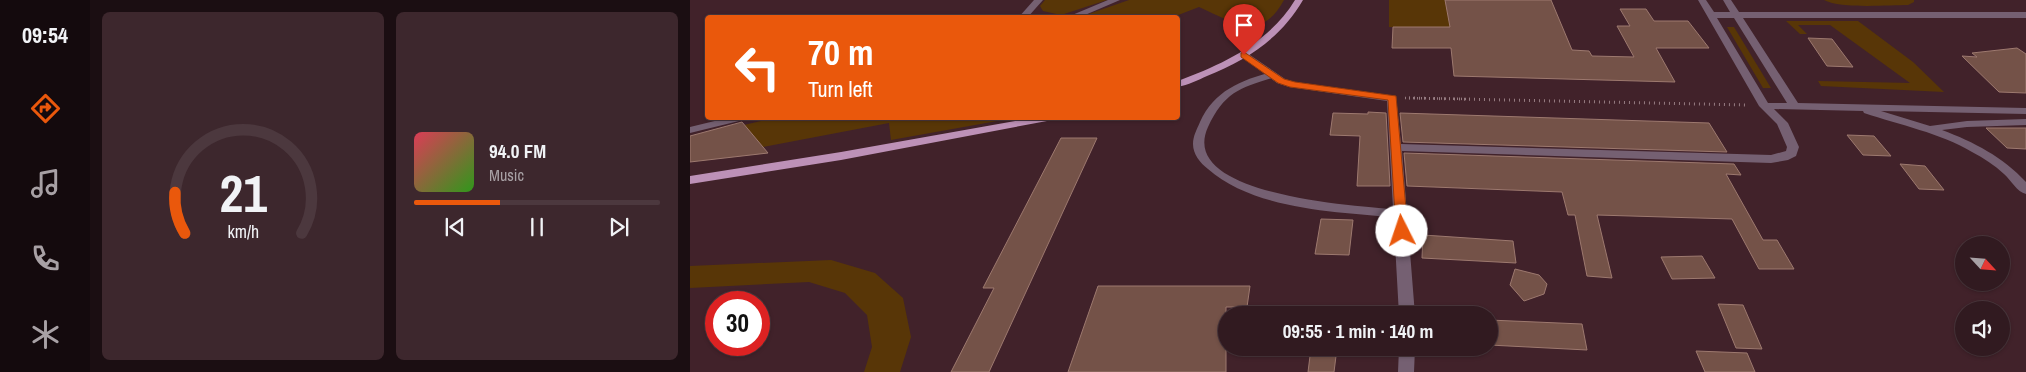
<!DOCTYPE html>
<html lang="en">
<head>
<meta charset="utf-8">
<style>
	body { margin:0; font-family:"Archivo Narrow",sans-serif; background:#3d272d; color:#f1f3f6; height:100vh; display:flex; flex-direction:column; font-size:19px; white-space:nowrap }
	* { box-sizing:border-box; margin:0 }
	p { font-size:16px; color:#a8a1a5 }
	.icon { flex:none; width:28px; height:28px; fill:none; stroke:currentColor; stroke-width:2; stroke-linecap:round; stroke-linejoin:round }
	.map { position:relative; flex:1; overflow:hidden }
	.sheet { display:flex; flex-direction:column; gap:12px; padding:12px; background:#1b0e12; width:600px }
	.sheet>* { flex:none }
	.banner { position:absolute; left:15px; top:15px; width:475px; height:105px; border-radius:5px; box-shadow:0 1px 4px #0004,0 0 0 1px #4c383e; background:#ea580c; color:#fff; overflow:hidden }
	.needle { width:32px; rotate:116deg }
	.fabs { position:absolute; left:1265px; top:236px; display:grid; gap:10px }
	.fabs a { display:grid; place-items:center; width:55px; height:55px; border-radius:50%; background:#311a20; box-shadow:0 1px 4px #0004,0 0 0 1px #4c383e; font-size:25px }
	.speed { position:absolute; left:15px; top:291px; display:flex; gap:10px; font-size:25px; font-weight:700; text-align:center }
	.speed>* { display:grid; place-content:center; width:65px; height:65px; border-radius:50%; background:#311a20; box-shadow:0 1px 4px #0004,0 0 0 1px #4c383e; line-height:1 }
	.speed .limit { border:8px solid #d22; background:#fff; color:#111 }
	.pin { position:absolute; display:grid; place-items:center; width:42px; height:42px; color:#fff; margin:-51px -21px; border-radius:50% 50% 50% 0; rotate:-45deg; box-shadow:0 0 5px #0007 }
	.pin .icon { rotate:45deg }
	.me { position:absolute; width:55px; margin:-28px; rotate:356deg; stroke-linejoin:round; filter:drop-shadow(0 0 4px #0008) }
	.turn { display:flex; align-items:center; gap:18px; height:105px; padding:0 20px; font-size:22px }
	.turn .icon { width:65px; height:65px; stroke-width:2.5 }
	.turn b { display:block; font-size:35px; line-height:42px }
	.sheet .card { flex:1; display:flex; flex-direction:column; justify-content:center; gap:8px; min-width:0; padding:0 18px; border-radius:8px; background:#3d272d }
	.sheet .dial { align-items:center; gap:0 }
	.dial svg { height:130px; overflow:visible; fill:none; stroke:#4c383e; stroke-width:7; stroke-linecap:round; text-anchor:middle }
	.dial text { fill:#f1f3f6; stroke:none }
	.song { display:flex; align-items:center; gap:15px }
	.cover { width:60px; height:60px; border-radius:8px; background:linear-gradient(135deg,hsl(350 70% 55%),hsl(110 70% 35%)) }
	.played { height:5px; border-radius:2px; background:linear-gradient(90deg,#ea580c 35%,#4c383e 35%) }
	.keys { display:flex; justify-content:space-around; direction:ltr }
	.sheet .tiles { flex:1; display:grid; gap:12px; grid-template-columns:repeat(2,1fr) }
	.trip { position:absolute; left:528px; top:306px; width:280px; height:50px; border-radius:25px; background:#311a20; box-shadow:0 1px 4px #0004,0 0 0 1px #4c383e; font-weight:700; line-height:50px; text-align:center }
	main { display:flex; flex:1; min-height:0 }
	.tabs { display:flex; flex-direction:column; width:90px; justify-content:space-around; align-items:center; background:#140a0d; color:#a8a1a5 }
	.tabs .icon { width:35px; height:35px }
	.tabs .on { color:#ea580c }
	.tabs b { font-size:22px; color:#f1f3f6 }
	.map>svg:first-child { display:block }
	.green { fill:#583607 }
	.building { fill:#745248; stroke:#9d796f }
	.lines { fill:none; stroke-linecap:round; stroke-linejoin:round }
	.path-far1 { stroke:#967c82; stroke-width:2.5; stroke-dasharray:1 3; stroke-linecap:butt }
	.path { stroke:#967c82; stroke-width:3; stroke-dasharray:1 4; stroke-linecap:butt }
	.service { fill:#756072; fill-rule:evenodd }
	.minor { fill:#756072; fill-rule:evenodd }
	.primary { fill:#bd91b7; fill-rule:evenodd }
	.route { fill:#ea580c; stroke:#983908 }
</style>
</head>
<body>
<main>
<nav class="tabs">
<b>09:54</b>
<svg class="icon on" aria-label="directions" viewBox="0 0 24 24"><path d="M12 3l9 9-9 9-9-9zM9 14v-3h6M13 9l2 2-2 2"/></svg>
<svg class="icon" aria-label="music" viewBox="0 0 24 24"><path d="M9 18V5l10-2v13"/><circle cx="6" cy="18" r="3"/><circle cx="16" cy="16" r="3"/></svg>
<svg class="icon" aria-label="phone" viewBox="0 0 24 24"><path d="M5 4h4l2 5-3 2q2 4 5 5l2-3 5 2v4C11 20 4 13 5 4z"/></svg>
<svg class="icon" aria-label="climate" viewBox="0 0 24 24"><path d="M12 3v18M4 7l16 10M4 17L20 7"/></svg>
</nav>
<section class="sheet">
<div class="tiles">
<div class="card dial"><svg viewBox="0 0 100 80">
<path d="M14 69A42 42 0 1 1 86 69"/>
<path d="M14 69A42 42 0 0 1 8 44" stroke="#ea580c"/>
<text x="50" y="56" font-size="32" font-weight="700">21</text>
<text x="50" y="72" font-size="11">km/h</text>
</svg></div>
<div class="card">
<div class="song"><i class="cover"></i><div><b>94.0 FM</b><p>Music</p></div></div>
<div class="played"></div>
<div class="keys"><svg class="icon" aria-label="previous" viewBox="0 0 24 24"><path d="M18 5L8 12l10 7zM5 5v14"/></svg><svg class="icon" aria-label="pause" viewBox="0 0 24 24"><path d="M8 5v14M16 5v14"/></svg><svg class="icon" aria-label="next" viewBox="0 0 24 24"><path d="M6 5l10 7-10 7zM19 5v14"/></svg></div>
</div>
</div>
</section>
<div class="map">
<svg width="1336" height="372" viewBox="0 0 1336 372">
	<rect width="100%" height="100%" fill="#41222a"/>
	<path class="green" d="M355,0H417L371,15L353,11L350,6Z
		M439,0H594C571,43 543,22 509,7L483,17H390Z
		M699,0H755L760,27H699Z
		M1134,0H1224V2L1218,5C1198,5 1150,9 1134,0Z
		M1096,21H1168L1223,62L1254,92L1131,86L1128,81L1220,83L1140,25H1108L1117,34H1110Z
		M1037,27H1044L1081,88H1073Z
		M84,118H324L201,140L199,123L73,147L54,125Z
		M141,260L185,273L213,298L221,337L210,372H174L182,347L177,315L155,293L119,282L0,288V266Z"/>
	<path class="building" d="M755,0H861L882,50L899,51L902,56L944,57L927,26H940L930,9H956L964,21H998L1019,48H966L985,82L764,76L761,48H702L703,27H760Z
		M1118,38L1142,39L1163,67L1137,66Z
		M1327,48L1336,54V93L1309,92L1272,56L1287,57L1282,53Z
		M678,112L696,113L700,186H667L670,136L640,135L643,113L678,114Z
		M710,113L1019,123L1037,152L713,142Z
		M52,122L78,153L0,162V136Z
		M1296,128H1336V149L1317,148Z
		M1157,135L1184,136L1201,156L1173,155Z
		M371,138H407L299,372H261L304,288H293Z
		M714,153L1044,164L1051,175L1036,174L1073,240H1087L1104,269H1069L1042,219L907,215L922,278L897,276L885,215H878L872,192L717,186Z
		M1210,164L1235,166L1254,190L1229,189Z
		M631,219L663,220L659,255L625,254Z
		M733,235L823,241L826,263L732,258Z
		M1012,256L1025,278L982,279L971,257Z
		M825,269L849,275L857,284L854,294L834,301L820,285Z
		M408,286H560L557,307H536V372H378Z
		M1028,304L1053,305L1072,349L1046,348Z
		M799,320L892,324L897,350L799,345Z
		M621,348H647L644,372H618Z
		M1006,351L1057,353L1065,372H1015Z"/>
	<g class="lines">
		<path class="path-far1" d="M715,98L780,99"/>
		<path class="path" d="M719,98L1058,105"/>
		<path class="service" d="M582,72L585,73V77C551,87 534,92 518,127C486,197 672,206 711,210L717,214L715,217L711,218C650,212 566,211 518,169C510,163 503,154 503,144C503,136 507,129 510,122C524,91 551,80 582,72Z"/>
		<path class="minor" d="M344,0H353L337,18H328Z
			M418,0H430L388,18H375Z
			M1008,0H1016L1024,12H1040L1033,0H1041L1049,12H1336V18H1053L1108,103L1336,108V114L1191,111L1240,126L1277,121L1336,119V125L1277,127L1252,130C1284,142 1313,157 1336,182V194C1327,192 1321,180 1314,174C1304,165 1294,158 1282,152C1250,133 1210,125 1174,113L1173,111L1084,109L1098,123L1109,147L1106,156L1098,160L1081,163L712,151L725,315H709L697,101L599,87L587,83L549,55L551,53H557L595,79L605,82L706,96L711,144L1081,155L1096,151L1097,147L1087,124L1069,106ZM1027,18H1044L1097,103H1078Z
			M37,118H55L53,120L0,133V127Z
			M709,348H725L724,372H708Z"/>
		<path class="primary" d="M605,0H613C591,38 557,60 517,76C508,80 498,85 488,87V81C533,64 579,43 605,0Z
			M342,118H363L357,121L151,160L0,184V176L151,152Z"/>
	</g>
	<path class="route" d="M554,52L594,79L605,82L706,96L718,231L717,234L712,235L706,231L698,100L600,87L588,83L551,57V53Z"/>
</svg>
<div class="fabs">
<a><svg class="needle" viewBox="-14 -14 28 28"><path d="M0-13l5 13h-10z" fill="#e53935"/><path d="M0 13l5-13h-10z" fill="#a8a1a5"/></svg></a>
<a><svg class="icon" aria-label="sound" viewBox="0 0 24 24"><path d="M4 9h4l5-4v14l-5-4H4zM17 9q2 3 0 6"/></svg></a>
</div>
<div class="speed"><div class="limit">30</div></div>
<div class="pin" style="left:554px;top:55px;background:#d93025"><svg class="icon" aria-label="arrive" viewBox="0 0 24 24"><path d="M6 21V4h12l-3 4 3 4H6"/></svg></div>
<svg class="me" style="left:712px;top:231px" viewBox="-20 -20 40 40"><circle r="19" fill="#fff"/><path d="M0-13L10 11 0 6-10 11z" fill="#ea580c"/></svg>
<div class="trip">09:55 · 1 min · 140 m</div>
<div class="banner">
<div class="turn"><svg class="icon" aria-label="left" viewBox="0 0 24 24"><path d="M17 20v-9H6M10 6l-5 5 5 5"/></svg><div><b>70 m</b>Turn left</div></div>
</div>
</div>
</main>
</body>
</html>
